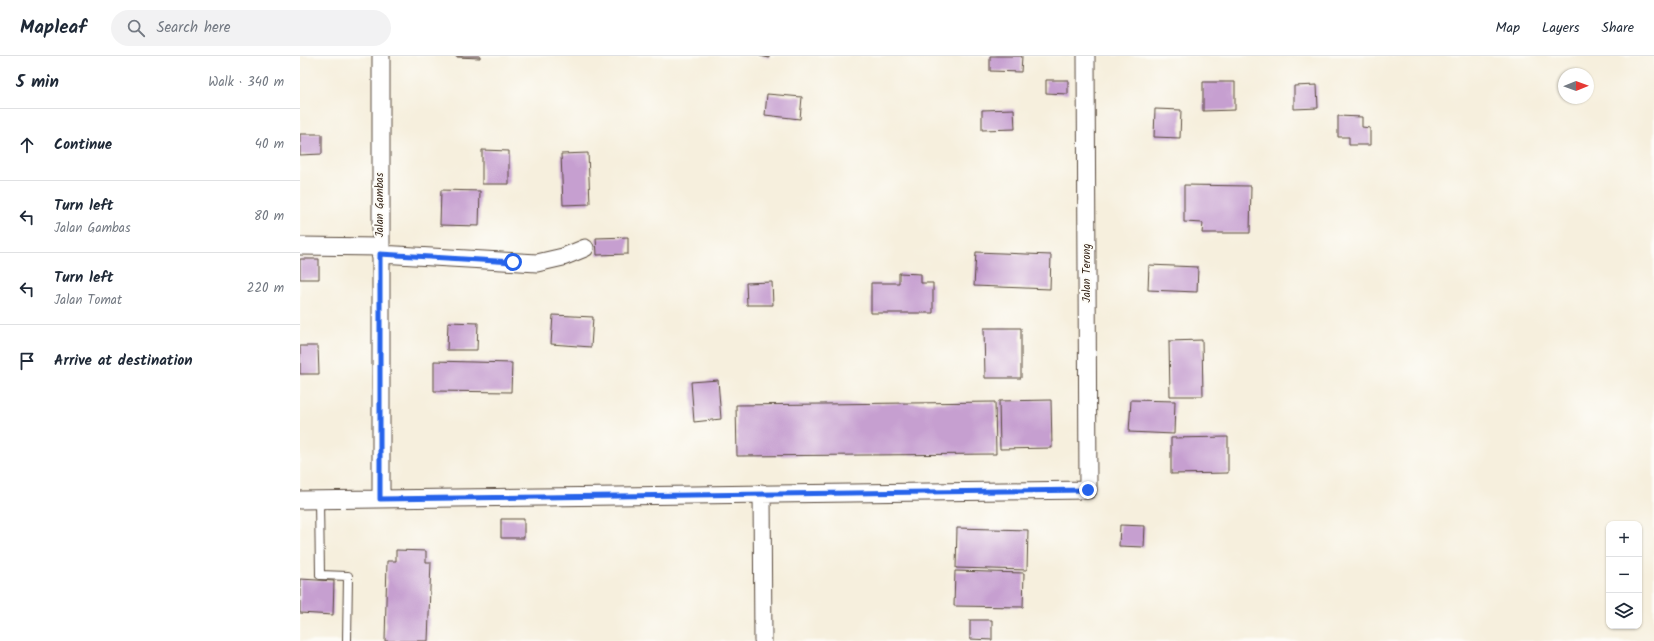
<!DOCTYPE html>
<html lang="en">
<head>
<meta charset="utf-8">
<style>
	:root { --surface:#fff; --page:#f2f2f3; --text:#1f2937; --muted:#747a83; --line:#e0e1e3 }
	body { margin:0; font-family:Kalam,sans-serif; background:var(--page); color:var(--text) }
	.controls { position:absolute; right:12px; bottom:12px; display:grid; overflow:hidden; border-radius:8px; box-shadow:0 1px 3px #0004 }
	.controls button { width:36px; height:36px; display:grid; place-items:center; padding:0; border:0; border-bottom:1px solid var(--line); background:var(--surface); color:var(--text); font:20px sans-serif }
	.compass { position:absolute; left:1258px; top:12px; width:36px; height:36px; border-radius:50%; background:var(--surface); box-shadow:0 1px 3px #0004; rotate:89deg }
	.stop { position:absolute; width:12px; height:12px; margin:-9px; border:3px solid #2563eb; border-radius:50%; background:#fff }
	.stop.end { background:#2563eb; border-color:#fff; box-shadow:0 1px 4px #0008 }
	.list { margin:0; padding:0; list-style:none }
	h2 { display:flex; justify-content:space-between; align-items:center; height:52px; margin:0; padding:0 16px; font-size:17px }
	h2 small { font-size:13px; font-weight:400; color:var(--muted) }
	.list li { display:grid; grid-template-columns:26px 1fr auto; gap:12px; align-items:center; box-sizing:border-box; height:72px; padding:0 16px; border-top:1px solid var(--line) }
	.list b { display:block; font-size:15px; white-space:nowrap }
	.list p { margin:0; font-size:13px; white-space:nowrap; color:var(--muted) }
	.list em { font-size:13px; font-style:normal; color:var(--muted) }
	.icon { flex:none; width:22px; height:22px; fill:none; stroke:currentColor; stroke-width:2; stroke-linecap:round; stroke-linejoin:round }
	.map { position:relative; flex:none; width:1354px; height:585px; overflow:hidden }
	header { display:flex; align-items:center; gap:24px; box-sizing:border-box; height:56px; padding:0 20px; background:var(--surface); border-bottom:1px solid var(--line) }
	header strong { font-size:19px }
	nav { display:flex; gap:22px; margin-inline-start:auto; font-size:14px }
	.search { width:280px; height:36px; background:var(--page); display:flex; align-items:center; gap:10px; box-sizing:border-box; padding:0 14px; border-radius:22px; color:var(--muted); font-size:15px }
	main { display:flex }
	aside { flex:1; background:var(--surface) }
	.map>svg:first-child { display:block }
	.building { fill:#c69fd0 }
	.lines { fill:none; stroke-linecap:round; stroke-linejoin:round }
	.service-casing { stroke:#57483b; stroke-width:10 }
	.minor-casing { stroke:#57483b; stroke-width:19 }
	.service { stroke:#fff; stroke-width:8 }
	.minor { stroke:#fff; stroke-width:17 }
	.route { stroke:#2563eb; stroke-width:5 }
	.labels { text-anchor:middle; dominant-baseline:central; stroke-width:4; stroke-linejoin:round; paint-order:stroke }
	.street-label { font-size:11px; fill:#3b2a1e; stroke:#fdfcf7 }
</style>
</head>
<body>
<header>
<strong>Mapleaf</strong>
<div class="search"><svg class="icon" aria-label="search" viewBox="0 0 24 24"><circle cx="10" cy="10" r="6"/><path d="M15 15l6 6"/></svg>Search here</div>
<nav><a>Map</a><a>Layers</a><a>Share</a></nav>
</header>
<main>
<aside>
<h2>5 min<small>Walk · 340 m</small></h2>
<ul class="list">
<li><svg class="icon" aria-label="ahead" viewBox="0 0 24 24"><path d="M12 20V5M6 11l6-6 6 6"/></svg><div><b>Continue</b></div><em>40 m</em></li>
<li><svg class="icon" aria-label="left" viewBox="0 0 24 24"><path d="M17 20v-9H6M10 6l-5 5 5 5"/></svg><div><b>Turn left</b><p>Jalan Gambas</p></div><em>80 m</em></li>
<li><svg class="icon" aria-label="left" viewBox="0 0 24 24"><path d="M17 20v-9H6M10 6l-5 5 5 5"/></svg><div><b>Turn left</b><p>Jalan Tomat</p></div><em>220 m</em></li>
<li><svg class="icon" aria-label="arrive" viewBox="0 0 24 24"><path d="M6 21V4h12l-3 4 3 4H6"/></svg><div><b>Arrive at destination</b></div></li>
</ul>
</aside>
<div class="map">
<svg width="1354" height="585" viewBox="0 0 1354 585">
	<rect width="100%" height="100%" fill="#fdfcf7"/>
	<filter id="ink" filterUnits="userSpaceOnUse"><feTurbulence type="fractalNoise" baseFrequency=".025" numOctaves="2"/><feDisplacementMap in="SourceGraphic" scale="8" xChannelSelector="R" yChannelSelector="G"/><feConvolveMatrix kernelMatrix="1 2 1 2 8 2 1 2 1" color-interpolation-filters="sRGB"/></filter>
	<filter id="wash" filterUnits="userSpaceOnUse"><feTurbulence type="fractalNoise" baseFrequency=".012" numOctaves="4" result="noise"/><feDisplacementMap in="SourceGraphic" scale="16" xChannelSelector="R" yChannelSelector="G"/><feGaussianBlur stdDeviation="0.9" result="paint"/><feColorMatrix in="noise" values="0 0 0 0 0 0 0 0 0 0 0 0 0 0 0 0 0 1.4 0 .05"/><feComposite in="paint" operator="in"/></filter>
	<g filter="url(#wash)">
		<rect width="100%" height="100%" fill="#f6efdd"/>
		<g id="blocks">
			<path class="building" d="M156,0H180V2L156,1Z
				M460,0H469V2Z
				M690,0H722L721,16L690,15Z
				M746,24H768V38L746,37Z
				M903,26H935V54L903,55Z
				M1017,29L1018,52L994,53V30Z
				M467,38L502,41L500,63L465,59Z
				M714,53L715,73L682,74V54Z
				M855,53L881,54L880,82L854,81Z
				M1038,60L1062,61V71L1070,72V89H1049V81H1038Z
				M0,78H22V98L0,99Z
				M182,94L209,95V128H182Z
				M288,97L290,148L263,149L261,98Z
				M884,129L951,130L950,177H902L903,167L884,166Z
				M141,134L180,135L179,170L140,169Z
				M328,181V198L297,199L296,182Z
				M676,196L751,199L750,233L674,230Z
				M0,203H19V223H0Z
				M849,209L898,211L897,236L848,234Z
				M599,217L621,218V227H633V257H571V227H599Z
				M472,226L473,249H447L446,227Z
				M253,259L293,261L291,291L251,288Z
				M148,266L178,267L177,294H147Z
				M684,272H721V322H685Z
				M902,284L903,340H870L869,285Z
				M0,290H18L19,318H0Z
				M134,305L212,307L211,336L134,335Z
				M418,324L421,363L394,366L391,326Z
				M751,344L752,392L700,393L699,345Z
				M831,344L875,345L874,378L829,376Z
				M695,346L696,398L437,400L436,349Z
				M928,381V417L871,418V382Z
				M201,463H224V482H201Z
				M820,469L845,470L844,491L819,490Z
				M657,472L728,474L727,514L656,512Z
				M96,494L126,495V506H131L128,585H85L87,505H96Z
				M655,515L724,517L723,551L654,550Z
				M0,523L34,525L33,559L0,557Z
				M670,564H692V584L670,583Z"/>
		</g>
	</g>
	<g filter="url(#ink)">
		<use href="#blocks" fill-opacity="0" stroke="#57483b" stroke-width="1"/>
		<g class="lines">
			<defs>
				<path id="service" d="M19,443L20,519L48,520L47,585"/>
				<path id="minor" d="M0,190L80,191
					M80,198L237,207L263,201L285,192
					M462,437L463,585
					M81,443V0
					M0,444L788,434L786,0"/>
			</defs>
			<use href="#service" class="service-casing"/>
			<use href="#minor" class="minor-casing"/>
			<use href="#service" class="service"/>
			<use href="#minor" class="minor"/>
		</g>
	</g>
	<g class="lines" filter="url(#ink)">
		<path class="route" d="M213,206L80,198V443L788,434"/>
	</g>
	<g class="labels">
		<g class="street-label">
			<text transform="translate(80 149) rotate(-90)">Jalan Gambas</text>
			<text transform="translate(787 217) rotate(-90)">Jalan Terong</text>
		</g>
	</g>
</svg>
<div class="controls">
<button>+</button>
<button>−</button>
<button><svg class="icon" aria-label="layers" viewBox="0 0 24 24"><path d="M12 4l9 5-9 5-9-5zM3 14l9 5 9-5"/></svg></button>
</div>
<svg class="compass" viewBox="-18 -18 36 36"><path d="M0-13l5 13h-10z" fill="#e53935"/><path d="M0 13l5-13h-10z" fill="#747a83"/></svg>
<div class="stop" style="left:213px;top:206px"></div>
<div class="stop end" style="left:788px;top:434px"></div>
</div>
</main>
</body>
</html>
